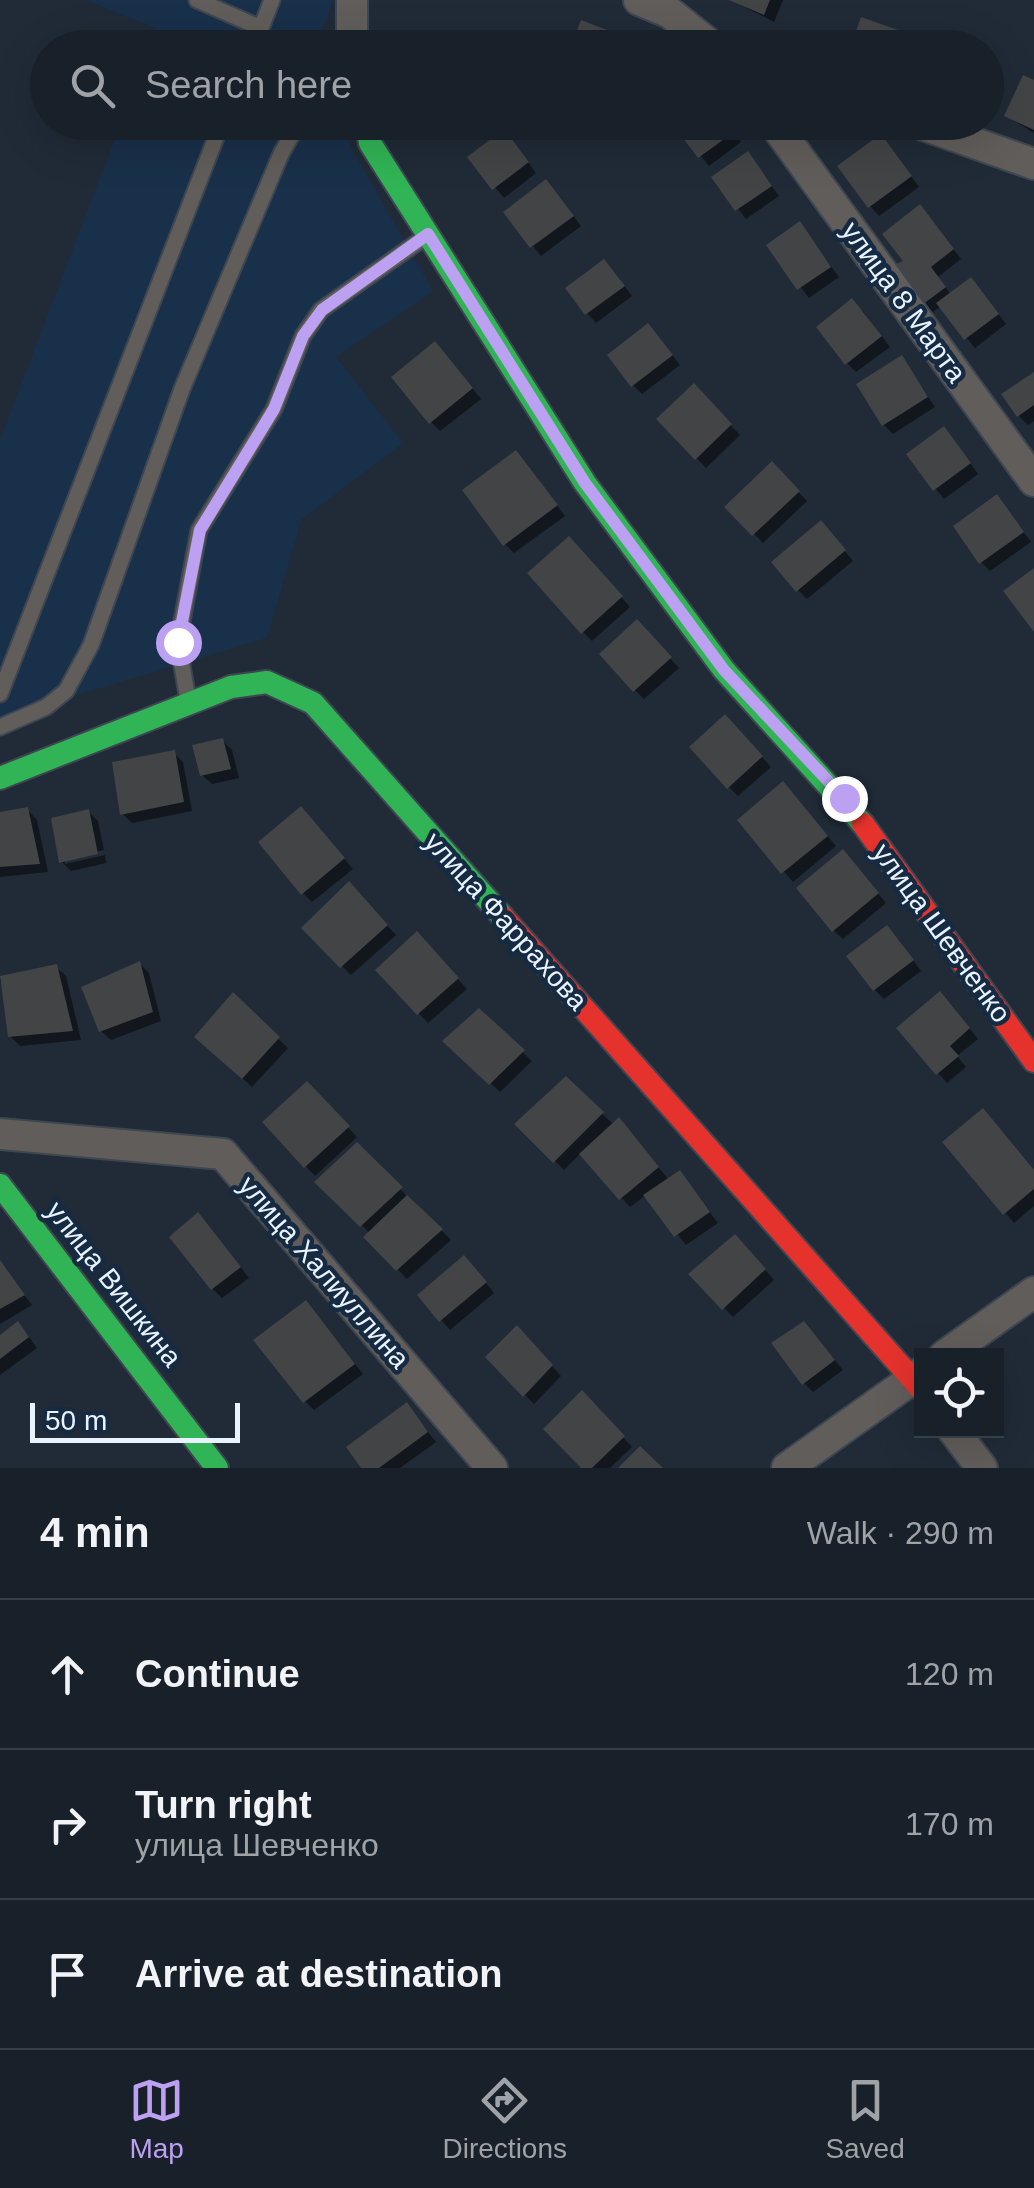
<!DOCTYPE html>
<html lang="en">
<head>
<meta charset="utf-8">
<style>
	:root { --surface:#182029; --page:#212831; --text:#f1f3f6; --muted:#9fa3a8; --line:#363e46; --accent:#bca0f2 }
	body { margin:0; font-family:Arial,sans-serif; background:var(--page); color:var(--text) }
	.controls { position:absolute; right:30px; bottom:30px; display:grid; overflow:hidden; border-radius:0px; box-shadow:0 10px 40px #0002 }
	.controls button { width:90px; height:90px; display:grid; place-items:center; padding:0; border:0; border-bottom:2px solid var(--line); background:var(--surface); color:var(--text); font:50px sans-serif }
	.scale { position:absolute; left:30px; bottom:25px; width:210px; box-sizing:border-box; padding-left:10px; border:5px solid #e8f3ff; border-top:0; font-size:28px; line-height:35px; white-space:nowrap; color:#e8f3ff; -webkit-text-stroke:8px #162a41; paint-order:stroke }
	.stop { position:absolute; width:30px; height:30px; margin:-22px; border:8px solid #bca0f2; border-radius:50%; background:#fff }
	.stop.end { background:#bca0f2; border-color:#fff; box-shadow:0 2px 10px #0008 }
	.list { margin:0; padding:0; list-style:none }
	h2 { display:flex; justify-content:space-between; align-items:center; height:130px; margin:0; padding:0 40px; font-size:42px }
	h2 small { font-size:32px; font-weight:400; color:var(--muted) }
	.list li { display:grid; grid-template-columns:65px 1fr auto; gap:30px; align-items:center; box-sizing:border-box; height:150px; padding:0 40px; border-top:2px solid var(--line) }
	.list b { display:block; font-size:38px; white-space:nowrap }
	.list p { margin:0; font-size:32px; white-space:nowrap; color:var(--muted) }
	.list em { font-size:32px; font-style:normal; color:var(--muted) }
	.icon { flex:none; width:55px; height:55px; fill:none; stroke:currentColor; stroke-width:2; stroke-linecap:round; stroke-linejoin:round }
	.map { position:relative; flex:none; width:1034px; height:1468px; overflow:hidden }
	.search { position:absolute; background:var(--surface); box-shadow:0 10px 40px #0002; left:30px; right:30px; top:30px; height:110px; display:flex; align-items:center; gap:25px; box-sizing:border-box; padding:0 35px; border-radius:55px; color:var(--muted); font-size:38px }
	.sheet { height:580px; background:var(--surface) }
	nav { display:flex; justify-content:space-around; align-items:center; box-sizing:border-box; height:140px; border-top:2px solid var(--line); background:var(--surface); font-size:28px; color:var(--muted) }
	nav a { display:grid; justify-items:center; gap:5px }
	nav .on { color:var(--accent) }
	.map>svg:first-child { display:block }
	.built { fill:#19304a }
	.shadow { fill:#0007 }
	.building { fill:#424446 }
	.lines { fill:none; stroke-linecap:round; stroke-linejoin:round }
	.lane-casing { stroke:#3e4751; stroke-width:19 }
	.street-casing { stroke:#3e4751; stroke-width:34 }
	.fast-casing { stroke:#3e4751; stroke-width:26 }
	.jam-casing { stroke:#3e4751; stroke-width:26 }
	.lane { stroke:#615d5a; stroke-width:15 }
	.street { stroke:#615d5a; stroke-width:30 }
	.fast { stroke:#30b455; stroke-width:22 }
	.jam { stroke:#e5322d; stroke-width:22 }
	.route { stroke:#bca0f2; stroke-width:12 }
	.labels { text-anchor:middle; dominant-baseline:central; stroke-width:9; stroke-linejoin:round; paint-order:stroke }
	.street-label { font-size:28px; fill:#e8f3ff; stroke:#162a41 }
</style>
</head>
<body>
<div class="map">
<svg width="1034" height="1468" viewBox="0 0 1034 1468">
	<rect width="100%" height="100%" fill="#202b37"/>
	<path class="built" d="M86,0H333L316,48L149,47L156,28Z
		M121,123H337L433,291L336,357L403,443L301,520L267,638L0,718V440Z"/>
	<path class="shadow" d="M731,0H783L774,22Z
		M896,32L906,42L903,48H852Z
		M619,37L628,48H572Z
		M1034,83V133L1007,116Z
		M727,122L741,142L709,166L678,127Z
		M513,142L536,173L504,198L471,158Z
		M890,147L919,187L879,216L870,206Z
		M748,154L779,196L746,219L715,178Z
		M555,192L581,226L541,256L506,212Z
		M929,217L961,259L938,277L951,295L980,290L1006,324L975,348L941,306L933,312L924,303L907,262Z
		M800,225L839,277L809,298L769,246Z
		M613,271L632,296L596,323L587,313Z
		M862,310L890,347L856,372L847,363Z
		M657,335L680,365L642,394L633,385Z
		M444,354L481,399L440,431L431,422Z
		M902,358L935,407L893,434L883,424Z
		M1034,375V421L1028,425L1019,416Z
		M694,387L740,435L706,468L659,419Z
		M953,439L978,474L944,499L909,455Z
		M525,462L565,516L514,553L505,544Z
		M772,465L807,501L763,543L728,507Z
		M997,497L1031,542L990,571L981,562Z
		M830,533L853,561L807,599L798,590Z
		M578,548L630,607L592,641L583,632Z
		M646,631L679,668L644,699L635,690Z
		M725,718L771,767L738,796L729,787Z
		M222,740L232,750L239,778L212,784L202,775Z
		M174,753L183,762L192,811L132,823L123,814Z
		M792,794L836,846L793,882L740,820Z
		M28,810L37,820L48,872L0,877V814Z
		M88,811L98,821L104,850L65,859V864L105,855L106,863L71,871L62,862Z
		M310,819L353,869L312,902L303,893Z
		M852,862L886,903L843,939L833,930Z
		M349,885L396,935L351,975L304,928Z
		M897,938L921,971L884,999L875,990Z
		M426,944L467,989L428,1023L378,970Z
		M140,964L149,973L161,1021L111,1040L101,1031Z
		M56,967L66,976L81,1040L20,1046L10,1036L0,979Z
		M233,996L288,1048L252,1087L206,1046Z
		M949,1004L978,1039L957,1056L966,1067L947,1083L899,1028Z
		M479,1011L532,1061L500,1092L446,1041Z
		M566,1079L614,1125L628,1130L669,1180L680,1173L718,1223L686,1245L646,1195L630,1207L581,1153L564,1170L518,1124Z
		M307,1084L357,1137L315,1176L265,1122Z
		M946,1143L1034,1172V1206L1014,1223Z
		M357,1146L451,1240L407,1279L366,1237L370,1233L317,1182Z
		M207,1224L249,1278L222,1298L213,1289Z
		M744,1246L774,1280L733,1317L691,1274Z
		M2,1266L32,1305L0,1324V1267Z
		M474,1268L494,1293L450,1330L420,1296Z
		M315,1313L363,1374L314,1410L305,1401Z
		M813,1333L843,1370L813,1392L804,1383Z
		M27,1334L37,1348L0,1375V1338Z
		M526,1337L561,1376L534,1404L488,1357Z
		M582,1393L632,1447L610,1468H584Z
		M407,1405L436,1442L400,1468H365Z"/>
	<path class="building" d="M729,0H770L764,15Z
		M861,17L898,30L891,48H850Z
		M581,20L620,35L615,48H570Z
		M945,37L973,47V48H941Z
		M1023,75L1034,80V130L1004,116Z
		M679,122H727L734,132L698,158L674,126Z
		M504,129L529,162L492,190L467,157Z
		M881,134L912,176L868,208L837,166Z
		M748,151L772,186L735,211L711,177Z
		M546,179L574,216L530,248L503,212Z
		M920,204L954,249L931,267L946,287L922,305L892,266L903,261L882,234Z
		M800,221L831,267L797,290L766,245Z
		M604,259L625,286L585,315L565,288Z
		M971,277L999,314L964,340L936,303Z
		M852,298L882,336L845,365L816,327Z
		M648,323L673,355L631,387L607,355Z
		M435,341L473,388L429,424L391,377Z
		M902,355L928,397L882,426L856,384Z
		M1034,372V405L1017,417L1001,394Z
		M694,383L732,424L695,460L656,419Z
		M944,426L971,463L933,491L906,454Z
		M516,450L558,505L503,546L462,490Z
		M772,461L800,491L752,536L724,507Z
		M997,494L1024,532L979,564L953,526Z
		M821,520L846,550L796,592L771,562Z
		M569,536L623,596L581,634L527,573Z
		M1034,568V632L1003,591Z
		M637,619L672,657L633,692L599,654Z
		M725,714L763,756L727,789L689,747Z
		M223,738L231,769L200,776L192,745Z
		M175,750L184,802L120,815L112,762Z
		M783,781L828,836L781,874L737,820Z
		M301,806L345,858L301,895L258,842Z
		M28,807L40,864L0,867V812Z
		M89,809L98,854L59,863L51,818Z
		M843,849L879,893L832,932L796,888Z
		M349,881L388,925L340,968L301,928Z
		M887,925L914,960L873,991L846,956Z
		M417,931L459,978L417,1015L375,970Z
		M140,961L153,1012L99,1032L81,987Z
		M57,964L73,1031L8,1037L0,976Z
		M940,991L970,1028L950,1046L959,1056L936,1075L896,1028Z
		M233,992L280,1037L242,1079L194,1037Z
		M479,1008L525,1050L489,1085L442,1041Z
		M566,1076L604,1112L553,1163L514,1124Z
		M307,1081L350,1126L304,1168L262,1122Z
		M983,1108L1034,1170V1189L1003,1215L942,1142Z
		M619,1117L659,1167L619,1200L579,1154Z
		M357,1142L403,1187L360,1227L314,1182Z
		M680,1170L710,1212L674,1237L643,1195Z
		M407,1195L443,1229L396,1271L363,1237Z
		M198,1212L241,1267L211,1290L169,1237Z
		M735,1234L766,1269L722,1310L688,1274Z
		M464,1255L487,1282L439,1322L417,1295Z
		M0,1260L25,1295L0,1309Z
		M306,1300L355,1364L303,1403L253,1340Z
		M18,1321L29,1337L0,1359V1335Z
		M804,1321L835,1360L802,1385L771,1343Z
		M517,1325L553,1365L523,1397L485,1357Z
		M582,1390L625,1436L592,1468H581L543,1429Z
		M407,1402L428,1432L379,1468H361L346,1447Z
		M640,1446L663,1468H618Z"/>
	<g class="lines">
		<defs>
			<path id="lane" d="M197,0L261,28L272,0
				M253,48L261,28
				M0,694L222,122
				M188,700L178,642L199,530L274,409L303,336L321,310L425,237
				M0,727L46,707L66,691L91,645L182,389L281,154L299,122"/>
			<path id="street" d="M352,0V48
				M639,0L670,13L714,48
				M773,122L1034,481
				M915,122L1034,164
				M0,1134L223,1154L492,1468
				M944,1356L1034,1292
				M953,1430L982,1468
				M787,1468L922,1372"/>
			<path id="fast" d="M366,122L370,143L585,483L724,670L863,824
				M0,778L231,687L267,682L313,703L502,916
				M0,1185L217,1468"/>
			<path id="jam" d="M863,824L1034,1061
				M502,916L922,1390"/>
		</defs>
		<use href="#lane" class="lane-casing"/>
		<use href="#street" class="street-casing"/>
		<use href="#fast" class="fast-casing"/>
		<use href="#jam" class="jam-casing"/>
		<use href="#lane" class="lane"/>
		<use href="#street" class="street"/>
		<use href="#fast" class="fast"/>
		<use href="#jam" class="jam"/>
	</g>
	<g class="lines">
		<path class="route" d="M178,642L200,530L274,409L303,336L322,310L428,234L585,483L724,670L844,798"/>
	</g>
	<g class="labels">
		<g class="street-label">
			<text transform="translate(904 302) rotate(54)">улица 8 Марта</text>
			<text transform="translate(506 921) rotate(48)">улица Фаррахова</text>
			<text transform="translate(942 933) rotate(54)">улица Шевченко</text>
			<text transform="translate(324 1272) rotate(49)">улица Халиуллина</text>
			<text transform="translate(114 1284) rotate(52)">улица Вишкина</text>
		</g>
	</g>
</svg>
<div class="controls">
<button><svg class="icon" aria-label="locate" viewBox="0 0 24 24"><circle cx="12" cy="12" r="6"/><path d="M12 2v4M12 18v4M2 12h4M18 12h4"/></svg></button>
</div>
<div class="scale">50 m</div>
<div class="stop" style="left:178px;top:642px"></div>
<div class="stop end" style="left:844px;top:798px"></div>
<div class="search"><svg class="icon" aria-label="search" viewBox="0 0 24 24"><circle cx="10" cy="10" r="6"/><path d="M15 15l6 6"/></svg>Search here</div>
</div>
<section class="sheet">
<h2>4 min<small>Walk · 290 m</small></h2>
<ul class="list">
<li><svg class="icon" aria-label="ahead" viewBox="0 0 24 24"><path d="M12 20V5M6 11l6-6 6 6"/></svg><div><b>Continue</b></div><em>120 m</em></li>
<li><svg class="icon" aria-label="right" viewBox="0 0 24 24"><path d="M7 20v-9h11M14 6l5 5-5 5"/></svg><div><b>Turn right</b><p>улица Шевченко</p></div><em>170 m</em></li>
<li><svg class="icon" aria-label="arrive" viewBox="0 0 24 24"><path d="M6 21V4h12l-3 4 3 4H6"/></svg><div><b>Arrive at destination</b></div></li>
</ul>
</section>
<nav>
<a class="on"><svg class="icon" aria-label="map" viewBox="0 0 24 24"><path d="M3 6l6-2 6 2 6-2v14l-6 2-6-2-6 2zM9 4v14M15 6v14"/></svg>Map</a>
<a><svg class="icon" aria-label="directions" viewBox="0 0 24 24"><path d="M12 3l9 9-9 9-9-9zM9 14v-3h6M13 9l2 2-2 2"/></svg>Directions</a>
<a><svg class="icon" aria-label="saved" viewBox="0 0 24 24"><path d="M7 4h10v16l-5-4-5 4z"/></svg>Saved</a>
</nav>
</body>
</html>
